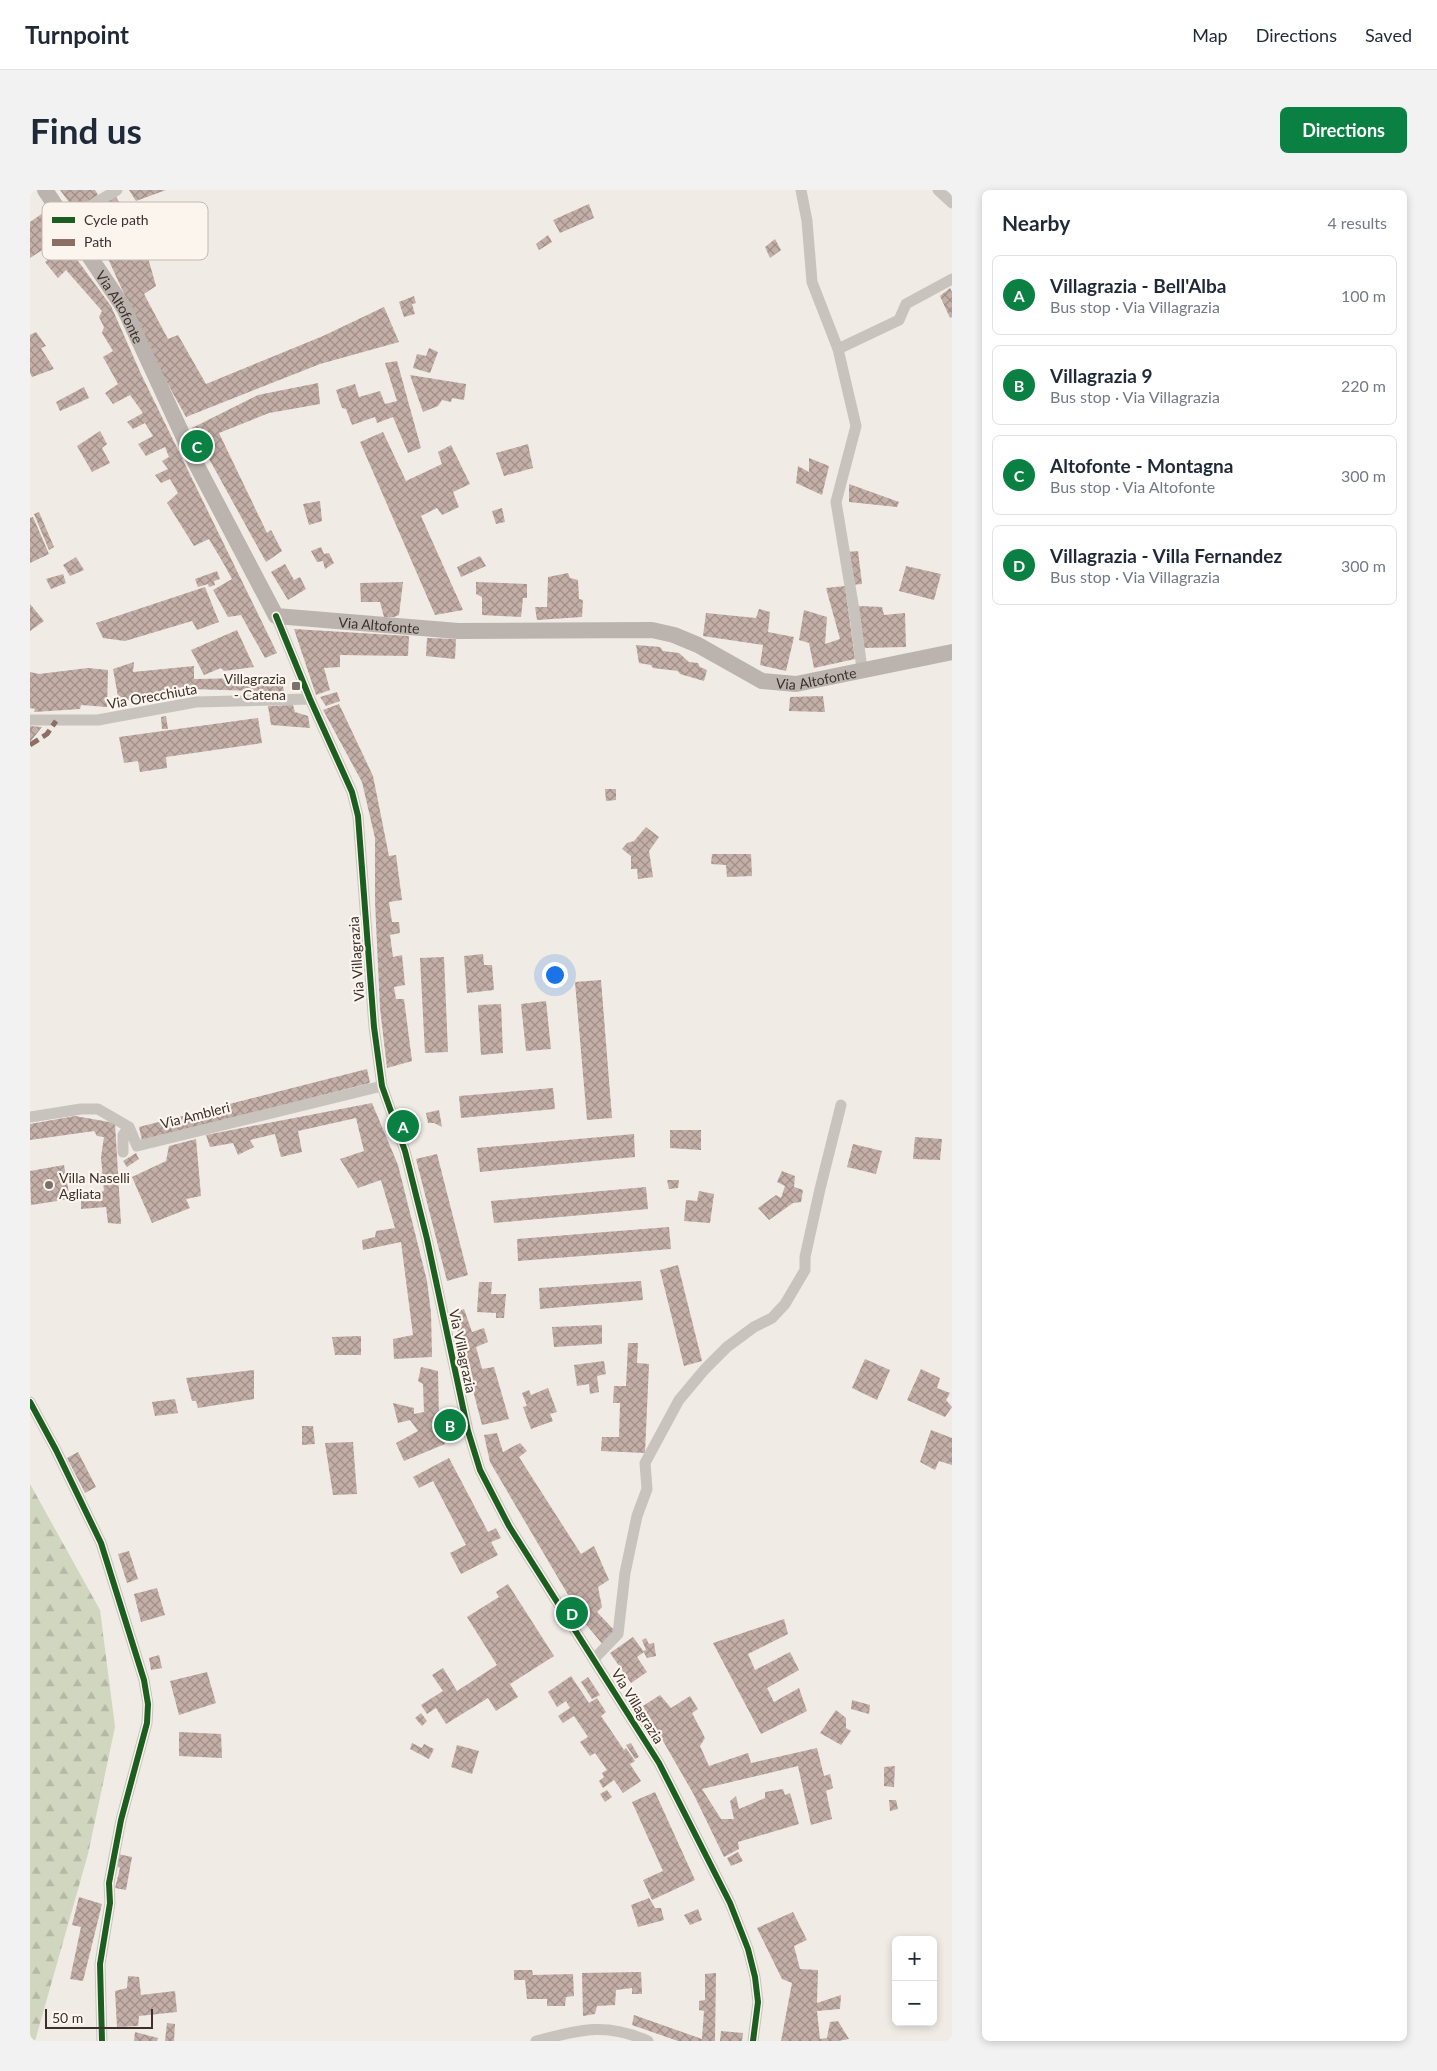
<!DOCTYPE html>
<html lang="en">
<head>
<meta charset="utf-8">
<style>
	:root { --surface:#fff; --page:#f2f2f3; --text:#1f2937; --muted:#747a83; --line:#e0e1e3; --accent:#0b8043 }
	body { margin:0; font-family:Lato,sans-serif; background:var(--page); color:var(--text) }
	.controls { position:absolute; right:15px; bottom:15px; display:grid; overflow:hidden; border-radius:8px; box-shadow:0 2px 8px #0003 }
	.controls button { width:45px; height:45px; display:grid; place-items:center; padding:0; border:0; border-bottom:1px solid var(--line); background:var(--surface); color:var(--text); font:25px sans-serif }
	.scale { position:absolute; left:15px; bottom:12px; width:108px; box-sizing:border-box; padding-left:5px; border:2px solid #3b302b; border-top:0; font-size:14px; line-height:18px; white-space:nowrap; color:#3b302b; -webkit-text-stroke:4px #fbf5ee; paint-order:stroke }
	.you { position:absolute; left:524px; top:784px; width:18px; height:18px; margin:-12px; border:4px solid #fff; border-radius:50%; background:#1a73e8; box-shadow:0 0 0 8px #1a73e833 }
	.badge { display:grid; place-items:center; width:32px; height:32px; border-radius:50%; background:var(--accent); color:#fff; font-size:16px; font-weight:700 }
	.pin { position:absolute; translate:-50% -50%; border:2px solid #fff; box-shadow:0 1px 5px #0006 }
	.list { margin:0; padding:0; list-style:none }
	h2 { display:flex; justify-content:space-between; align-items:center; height:65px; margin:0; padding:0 20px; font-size:21px }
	h2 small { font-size:16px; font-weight:400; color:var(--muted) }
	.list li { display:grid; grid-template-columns:32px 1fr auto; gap:15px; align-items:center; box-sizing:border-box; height:80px; margin:0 10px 10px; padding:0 10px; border:1px solid var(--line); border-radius:8px }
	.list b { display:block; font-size:19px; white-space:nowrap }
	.list p { margin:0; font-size:16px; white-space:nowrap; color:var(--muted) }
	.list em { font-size:16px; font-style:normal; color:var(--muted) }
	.map { position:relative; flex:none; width:922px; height:1851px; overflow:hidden; border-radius:8px }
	header { display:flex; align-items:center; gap:30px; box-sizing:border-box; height:70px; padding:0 25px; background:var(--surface); border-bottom:1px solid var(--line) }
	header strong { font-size:24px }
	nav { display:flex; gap:28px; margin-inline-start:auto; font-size:18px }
	.intro { display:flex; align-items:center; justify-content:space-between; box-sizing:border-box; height:120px; padding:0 30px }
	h1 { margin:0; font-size:35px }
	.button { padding:12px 22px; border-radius:8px; background:var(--accent); color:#fff; font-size:18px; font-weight:700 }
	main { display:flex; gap:30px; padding:0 30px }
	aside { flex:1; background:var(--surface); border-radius:8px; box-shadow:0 2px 8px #0003 }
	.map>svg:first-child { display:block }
	.forest { fill:url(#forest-firs) }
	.building { fill:url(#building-cross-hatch) }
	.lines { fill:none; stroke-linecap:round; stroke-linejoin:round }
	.street { stroke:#c9c3be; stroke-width:11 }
	.secondary { stroke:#bab3ae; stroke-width:16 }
	.quiet { stroke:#8d6e63; stroke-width:5; stroke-dasharray:10 5; stroke-linecap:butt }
	.cycleway-casing { stroke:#fbf5ee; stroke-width:9 }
	.cycleway { stroke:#1b5e20; stroke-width:6 }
	.poi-dot { fill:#7a716c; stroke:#fbf5ee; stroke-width:2 }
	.labels { text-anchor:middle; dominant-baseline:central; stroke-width:4.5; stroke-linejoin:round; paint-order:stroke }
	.street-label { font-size:14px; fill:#3b302b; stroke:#fbf5ee }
	.poi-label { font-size:14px; fill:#3b302b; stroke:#fbf5ee; text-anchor:end }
	.key { fill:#fbf5ee; stroke:#c1bab4; stroke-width:1 }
	.key-label { font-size:14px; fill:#3b302b }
</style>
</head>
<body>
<header>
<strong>Turnpoint</strong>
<nav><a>Map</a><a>Directions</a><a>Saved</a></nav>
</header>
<div class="intro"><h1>Find us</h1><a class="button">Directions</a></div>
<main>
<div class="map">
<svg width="922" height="1851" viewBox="0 0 922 1851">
	<defs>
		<pattern id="forest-firs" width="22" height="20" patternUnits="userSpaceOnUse" patternTransform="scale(1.25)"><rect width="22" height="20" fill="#d1d6bf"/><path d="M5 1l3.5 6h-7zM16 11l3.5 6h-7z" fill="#b4b8a4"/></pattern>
		<pattern id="building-cross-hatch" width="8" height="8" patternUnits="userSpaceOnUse" patternTransform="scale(1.25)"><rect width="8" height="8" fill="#c3afa7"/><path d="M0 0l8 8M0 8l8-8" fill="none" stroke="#a08f88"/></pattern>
	</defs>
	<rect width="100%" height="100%" fill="#f0ebe5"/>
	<path class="forest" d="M0,1294L70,1420L85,1537L58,1664L5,1851H0Z"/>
	<path class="building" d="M30,0H65L68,5L45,20Z
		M99,0H136L106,11Z
		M85,4L90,14L78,19L72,11Z
		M72,13L84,32L105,22L126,96L114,104L138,149L148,145L176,194L293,146L354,117L369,152L290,174L156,227L124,169L74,60L48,28Z
		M559,14L564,28L530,43L523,30Z
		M13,23L81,116L111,184L247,463L235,468L211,425L198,427L183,400L202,389L195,376L179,349L164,356L137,313L148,303L140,289L131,293L125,285L138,279L132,271L139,267L135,257L116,266L108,254L123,246L115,233L103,239L97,232L113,223L100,205L83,214L75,203L88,194L73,167L83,161L72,143L74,137L69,127L72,121L36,80L28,88L15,72L26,63L20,55L0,68V32Z
		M518,45L522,52L509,60L506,54Z
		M745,49L751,60L740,68L735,57Z
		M920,98L922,102V127L920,128L910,106Z
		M384,106L386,113L382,114L385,124L374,127L369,112Z
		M6,142L16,156L11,158L24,179L2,187L0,183V145Z
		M399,158L408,162L400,183L383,178L387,164L396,166Z
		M367,171L391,258L378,263L363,227L347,233L345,227L322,235L316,219L312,218L306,200L325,194L329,207L350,201L355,214L367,211L355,173Z
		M380,185L436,194L434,210L422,208L421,212L412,210L408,216L393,222Z
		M288,193L290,214L239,223L189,243L237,343L241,340L252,361L236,372L162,238L228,205Z
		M54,197L59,208L30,221L26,212Z
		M70,241L77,254L72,258L80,273L62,282L47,256Z
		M353,242L376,291L412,274L408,262L421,255L440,294L423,302L429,317L412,325L407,318L391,326L433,420L405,425L330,252Z
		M498,254L503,278L474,286L466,263Z
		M779,268L799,276L792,305L766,293L768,276L779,282Z
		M819,294L869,312L867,317L819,312Z
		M290,311L292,331L279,335L273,314Z
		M472,318L475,332L466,334L462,321Z
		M9,322L24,357L19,360L4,324Z
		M3,327L19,364L0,373V328Z
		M291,357L294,364L299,363L304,373L295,379L293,371L287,372L281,361Z
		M828,361L832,394L822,395L817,362Z
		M450,366L456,376L431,387L427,377Z
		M46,367L54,380L40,386L33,375Z
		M255,374L264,390L270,387L276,399L258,410L241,382Z
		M876,376L911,384L904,410L869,401Z
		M187,381L190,389L184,391L185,395L179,397L178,394L168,397L165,389Z
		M538,383L540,388L548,390L549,409L553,410L552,427L507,430L505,417H517L518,387Z
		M33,384L36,393L21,399L16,389Z
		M373,392L369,425L364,427H354L350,412H331L330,393Z
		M446,392L497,394V408H493L491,427L452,425V407L446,404Z
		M815,396L825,469L784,478L779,453L769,450L774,420L797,427L795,454L810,449L796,398Z
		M175,397L189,432L167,440L162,431L95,451L73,448L66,433Z
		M0,414L14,431L0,441Z
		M829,416L852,417L854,425L875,423L876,457L831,458Z
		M729,419L740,422L738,442L764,447L756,481L730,475L733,455L673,446L676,423L726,428Z
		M264,439L379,446L378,466L310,465V477L294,478L300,500L286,505Z
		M207,440L224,477L194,481L191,478L174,485L161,460Z
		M397,448L426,449L425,469L396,466Z
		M606,455L630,457L633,461L649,463L659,472L668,473L670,477L677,480L674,491L650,484L648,481L623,478L621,475L609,473Z
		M104,472L103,482L164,476V489L225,488L252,491L254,502L161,499L89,512L83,479Z
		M58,478L78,480L77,517L51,515L50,519L4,522L5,519L0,518V482L9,484Z
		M307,502L310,511L296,516L290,507Z
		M793,506L795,522L759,521L760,507Z
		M309,514L343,586L359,666L366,665L372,710L359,712L362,732H369L370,743L360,745L363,767L372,765L375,795L364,797L366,809H374L382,871L357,878L350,818L345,712V648L332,592L293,520Z
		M263,515L265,522L278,526L280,538L241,535L238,516Z
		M136,526L138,539H132L131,527Z
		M228,528L232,553L136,567L137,578L110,582L108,571L94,573L89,547Z
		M0,536L12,537L0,552Z
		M575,599H586V610L576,611Z
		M616,637L629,647L619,661L623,687L608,689L607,679H601V666L592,659L597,653L604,651Z
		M682,664H721L722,686L697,687L696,675L681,674Z
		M453,764L454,775H462L464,800L437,803L434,766Z
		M414,767L418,862L395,863L390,768Z
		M571,790L582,928L557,930L545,792Z
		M516,811L521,859L496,861L491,814Z
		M471,814L473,863L451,865L448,815Z
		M337,879L340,893L112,951L109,937Z
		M523,898L525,919L431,928L429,906Z
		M342,913L368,975L397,1091L401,1123L402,1167L364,1169L363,1149L383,1145L371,1052L333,1060L332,1050L345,1047L346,1041L365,1038L351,990L328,998L310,969L334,961L326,928L268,941L272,962L251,967L245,944L220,950L224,957L208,965L203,953L180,957L176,945Z
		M409,920L412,937L404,933H398L396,923Z
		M45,926L85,933L91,1034L78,1033L76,1017L51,1019V1007L74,1001L71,967L74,947L67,946L64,941L0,950V934Z
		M640,940H671V960L640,958Z
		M604,944L605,967L450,982L447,958Z
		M885,947L912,949L910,970L883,969Z
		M166,949L171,1006L156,1009L160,1018L122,1033L102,987L136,971L139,956Z
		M823,954L852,961L846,984L817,977Z
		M106,963L109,969L97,977L93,971Z
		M407,964L438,1085L417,1091L386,969Z
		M34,975L40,1009L1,1015L0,981Z
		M752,981L765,986L764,997L773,1000L771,1012L763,1013L739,1030L728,1018L746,1005L751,1008L755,996L747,992Z
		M637,990H649L648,998L639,999Z
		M616,997L618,1019L464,1033L461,1011Z
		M669,1001L684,1004L680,1033L654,1031L656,1010L667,1011Z
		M639,1037L641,1059L488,1071L487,1049Z
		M648,1075L672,1171L654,1176L630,1080Z
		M611,1091L613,1110L510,1119L509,1098Z
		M449,1092H462L461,1104H476L474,1128H466V1123L447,1122Z
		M434,1119L442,1142L454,1138L458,1152L446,1157L452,1179L464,1177L479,1229L452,1235L423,1123Z
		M572,1135V1154L524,1157L522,1137Z
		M331,1146V1165H305L302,1147Z
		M598,1153H608L607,1173L619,1174L615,1263L571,1261L572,1247H589L590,1213H583L584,1196H596Z
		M835,1169L860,1180L847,1210L822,1198Z
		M574,1171L576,1184L567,1186L569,1202L560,1204L559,1194L547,1196L544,1175Z
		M391,1177L408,1181L409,1233L415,1254L374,1271L366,1253L388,1241L380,1230L368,1233L363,1213L384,1218V1224L394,1222L393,1194L388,1191Z
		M891,1179L910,1188L907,1198L920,1203L916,1210L922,1217L915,1227L877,1210Z
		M224,1180V1209L168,1218L166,1211H162L156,1188Z
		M518,1198L527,1222L520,1224L523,1231L501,1239L493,1217L497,1216L492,1203L499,1200L501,1205Z
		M145,1209L148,1223L125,1226L122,1212Z
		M272,1236H283L285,1254L272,1255Z
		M901,1240L922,1248V1275L909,1271L905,1280L890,1272Z
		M467,1243L473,1262L490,1253L497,1261L489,1267L551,1364L564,1356L579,1390L568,1397L572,1417L567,1422L586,1442L574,1456L554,1432L460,1272L454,1245Z
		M323,1252L327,1304L303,1305L295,1253Z
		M48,1262L66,1297L55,1303L37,1268Z
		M419,1268L458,1342L466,1338L471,1348L461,1352L468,1365L431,1384L420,1363L436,1355L403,1291L389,1298L383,1287Z
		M99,1361L108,1389L97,1393L88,1364Z
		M478,1394L524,1466L480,1494L488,1507L466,1521L458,1508L416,1534L406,1518L397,1524L391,1515L413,1501L402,1485L413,1478L427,1501L467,1475L437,1427L469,1407L466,1402Z
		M127,1398L135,1425L111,1432L104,1404Z
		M754,1429L758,1444L718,1464L725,1480L760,1462L769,1480L737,1498L744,1512L769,1498L777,1521L731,1544L683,1453Z
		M603,1447L614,1462L607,1467L617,1482L601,1493L580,1463Z
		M616,1448L619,1454L624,1453L626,1466L617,1468L613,1461L616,1460L612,1450Z
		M129,1465L132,1478L121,1480L119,1468Z
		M177,1482L186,1513L149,1525L140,1491Z
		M541,1486L559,1513L567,1508L576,1522L571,1526L594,1560L596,1558L605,1571L600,1574L611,1591L593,1603L584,1590L573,1598L569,1591L574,1587L572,1583L577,1580L565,1563L560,1566L550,1552L558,1547L544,1526L533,1533L528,1526L540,1518L536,1511L527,1517L518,1502Z
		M558,1487L570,1505L562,1509L551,1492Z
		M630,1505L641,1518L660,1506L668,1519L662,1523L675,1548L670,1556L679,1576L718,1563L721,1573L787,1558L794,1586L800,1584L803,1598L796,1601L802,1629L781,1635L768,1576L672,1599L691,1629H704L700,1611L706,1606L709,1619L735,1608V1602L753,1599L755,1605L760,1603L769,1634L708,1652L709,1659L694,1667L664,1605L613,1516Z
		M822,1510L840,1515L839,1524L821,1519Z
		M806,1520L816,1528V1538L821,1541L811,1555L790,1543Z
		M391,1523L397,1531L392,1536L385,1528Z
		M149,1542L191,1544L192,1568L149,1566Z
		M382,1553L392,1558L394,1554L404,1559L399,1569L380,1559Z
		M601,1553L609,1567L605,1569L596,1555Z
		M427,1555L449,1561L442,1584L421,1577Z
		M865,1576L864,1597L854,1596V1577Z
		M577,1600L582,1607L575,1612L570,1604Z
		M625,1602L665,1690L622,1710L613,1690L633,1681L602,1612Z
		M859,1610H866L868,1619L860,1621Z
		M708,1662L713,1671L701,1676L697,1668Z
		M88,1664L102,1667L96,1700L85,1698L90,1678L87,1676Z
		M49,1707L72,1714L53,1791L40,1789L51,1737L42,1735Z
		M619,1708L625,1718H631L634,1730L608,1737L601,1715Z
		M668,1719L672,1730L660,1735L654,1725Z
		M763,1722L777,1750L764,1756L770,1779L788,1780L787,1813L811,1805L810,1819L787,1821L790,1849L797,1848L800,1832L808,1831L819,1849L808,1851H751L762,1793L752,1789L727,1738Z
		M484,1780H502L503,1785L543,1784L544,1806L536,1807L535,1816H517V1809H497L495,1790H484Z
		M611,1782L612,1804H602V1798L586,1800L585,1815L567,1816L565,1824L553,1826L552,1783Z
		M686,1783L685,1851H648L602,1835L604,1825L672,1849L674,1821L669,1820V1811L675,1810V1784Z
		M98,1786L109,1787L111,1805L145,1801L147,1822L109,1826L108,1836L87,1837L85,1801L97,1798Z
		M137,1833L145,1834L144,1851H135Z
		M691,1841L713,1843L712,1851H690Z
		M105,1842L128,1848L127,1851H104Z"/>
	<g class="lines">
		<path class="street" d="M771,0L777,31L782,92L808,159L826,236L806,312L825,426L832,479
			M908,0L922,13
			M37,30L87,0
			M808,159L869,130L876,114L922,89
			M246,426L280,509L322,602L328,626L344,837L352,896L375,961L397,1049L438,1241L450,1280L479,1336L629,1573L700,1713L718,1759L725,1787L728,1812L723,1851
			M0,530H68L166,512L280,509
			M0,927L51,919H68L99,937L107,956L352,896
			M93,962V945L99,937
			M0,1212L26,1260L71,1353L114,1490L118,1514L117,1533L91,1630L79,1693L80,1713L70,1774L72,1851
			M564,1469L588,1444L595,1383L607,1326L617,1299L615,1273L649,1210L675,1179L697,1157L724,1137L742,1128L755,1114L775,1080V1067L790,999L811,915
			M506,1851C550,1840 574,1832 618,1851"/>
		<path class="secondary" id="s1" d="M15,0L94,118L165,272L246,426L428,441L622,440L644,445L668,455L732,491L766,494L922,462"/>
		<path class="quiet" d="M0,555L17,544L26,531"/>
		<defs>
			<path id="cycleway" d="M246,426L280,509L322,602L328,626L344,837L352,896L375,961L397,1049L438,1241L450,1280L479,1336L629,1573L700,1713L718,1759L725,1787L728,1812L723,1851
				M0,1212L26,1260L71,1353L114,1490L118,1514L117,1533L91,1630L79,1693L80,1713L70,1774L72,1851"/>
		</defs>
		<use href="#cycleway" class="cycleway-casing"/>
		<use href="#cycleway" class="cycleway"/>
	</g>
	<g class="poi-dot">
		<rect x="261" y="491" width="10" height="10" rx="2.5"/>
		<circle cx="19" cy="995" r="5"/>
	</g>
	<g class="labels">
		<g class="street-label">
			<text stroke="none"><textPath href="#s1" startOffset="139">Via Altofonte</textPath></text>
			<text stroke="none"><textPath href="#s1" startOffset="589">Via Altofonte</textPath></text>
			<text stroke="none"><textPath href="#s1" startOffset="1039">Via Altofonte</textPath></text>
			<text transform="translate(122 506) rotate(-10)">Via Orecchiuta</text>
			<text transform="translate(326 769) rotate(-94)">Via Villagrazia</text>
			<text transform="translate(165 925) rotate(-14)">Via Ambleri</text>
			<text transform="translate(433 1161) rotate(78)">Via Villagrazia</text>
			<text transform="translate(608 1516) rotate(58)">Via Villagrazia</text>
		</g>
		<g class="poi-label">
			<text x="256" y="488">Villagrazia<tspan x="256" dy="16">- Catena</tspan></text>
			<text x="29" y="987" text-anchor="start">Villa Naselli<tspan x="29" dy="16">Agliata</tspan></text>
		</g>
	</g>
	<rect x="12" y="12" width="166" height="58" rx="8" class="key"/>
	<rect x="22" y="27" width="23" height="6" fill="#1b5e20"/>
	<rect x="22" y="49" width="23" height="7" fill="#8d6e63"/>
	<g class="key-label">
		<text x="54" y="35">Cycle path</text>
		<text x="54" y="57">Path</text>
	</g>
</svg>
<div class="controls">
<button>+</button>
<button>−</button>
</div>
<div class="scale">50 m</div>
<div class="you"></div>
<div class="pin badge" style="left:373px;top:936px">A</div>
<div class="pin badge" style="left:420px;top:1235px">B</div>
<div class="pin badge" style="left:167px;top:256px">C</div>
<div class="pin badge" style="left:542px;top:1423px">D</div>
</div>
<aside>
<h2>Nearby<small>4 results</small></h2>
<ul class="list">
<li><span class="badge">A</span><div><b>Villagrazia - Bell'Alba</b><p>Bus stop · Via Villagrazia</p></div><em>100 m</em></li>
<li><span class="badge">B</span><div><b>Villagrazia 9</b><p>Bus stop · Via Villagrazia</p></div><em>220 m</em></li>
<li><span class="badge">C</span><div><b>Altofonte - Montagna</b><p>Bus stop · Via Altofonte</p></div><em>300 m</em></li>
<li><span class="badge">D</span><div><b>Villagrazia - Villa Fernandez</b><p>Bus stop · Via Villagrazia</p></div><em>300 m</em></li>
</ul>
</aside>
</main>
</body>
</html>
